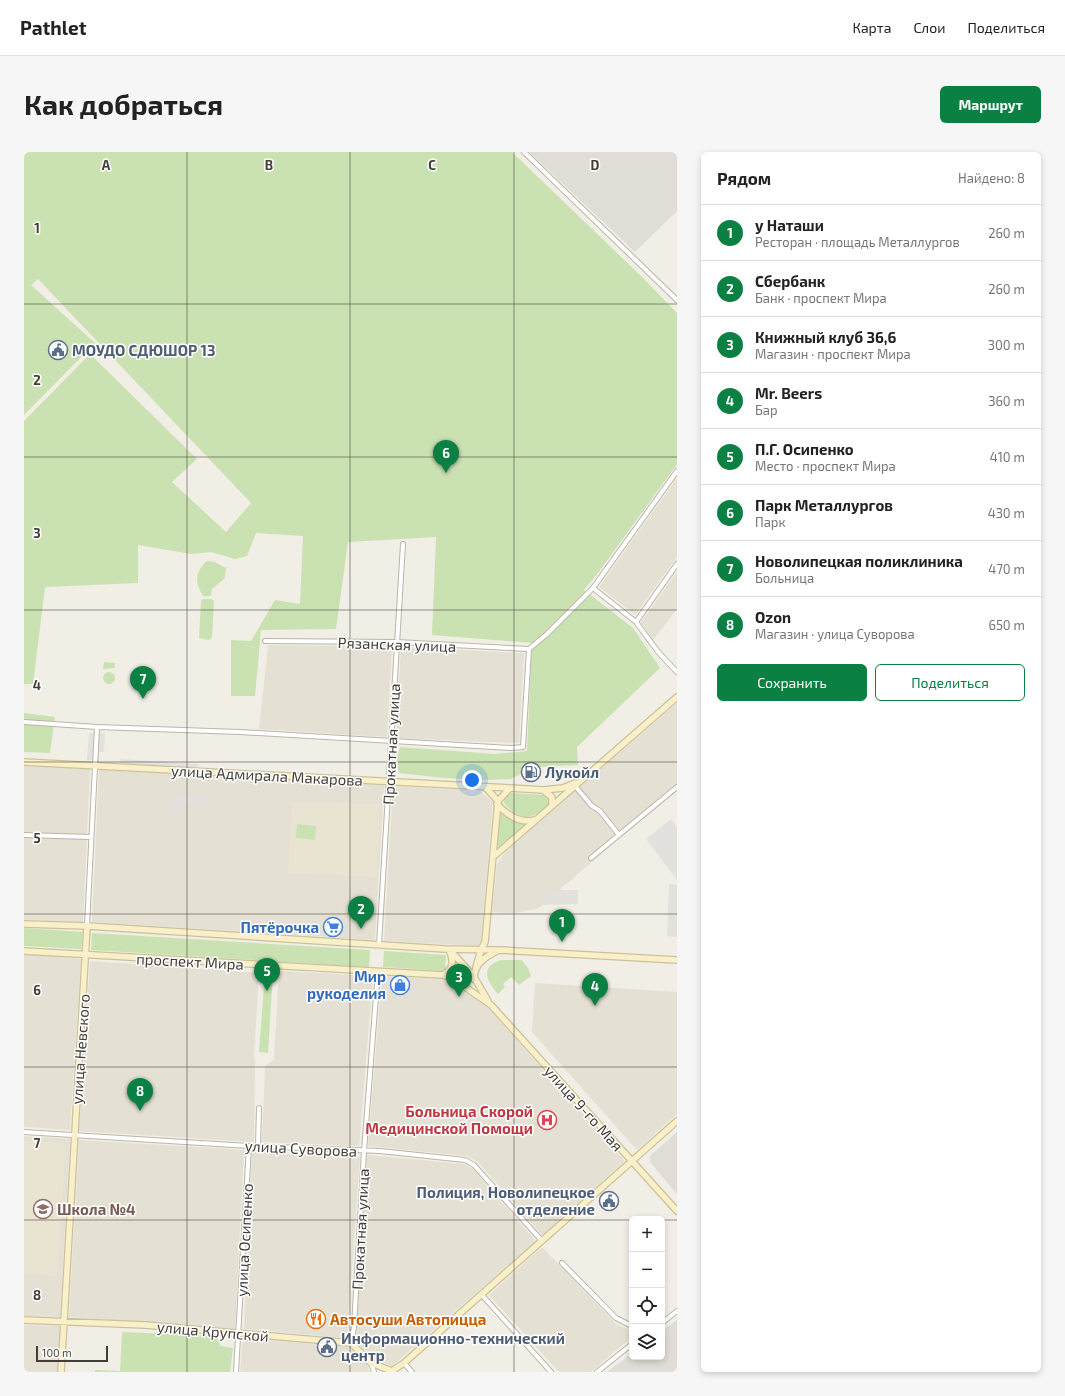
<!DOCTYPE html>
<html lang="ru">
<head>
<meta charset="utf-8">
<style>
	:root { --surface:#fff; --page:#f6f6f6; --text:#222; --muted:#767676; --line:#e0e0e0; --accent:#0b8043 }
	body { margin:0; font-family:"Exo 2",sans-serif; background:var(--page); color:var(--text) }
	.controls { position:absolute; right:12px; bottom:12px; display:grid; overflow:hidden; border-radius:6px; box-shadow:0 2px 6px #0003 }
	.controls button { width:36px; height:36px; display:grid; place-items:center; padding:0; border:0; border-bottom:1px solid var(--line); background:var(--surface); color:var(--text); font:20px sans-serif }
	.scale { position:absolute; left:12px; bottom:10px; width:72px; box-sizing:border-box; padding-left:4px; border:2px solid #433e36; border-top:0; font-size:11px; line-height:14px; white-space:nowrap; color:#433e36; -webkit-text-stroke:3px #fff; paint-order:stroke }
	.you { position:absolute; left:448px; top:628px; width:14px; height:14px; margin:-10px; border:3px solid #fff; border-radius:50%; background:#1a73e8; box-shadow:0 0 0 6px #1a73e833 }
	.badge { display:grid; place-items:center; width:26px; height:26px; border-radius:50%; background:var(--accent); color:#fff; font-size:13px; font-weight:700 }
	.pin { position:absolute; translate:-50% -33px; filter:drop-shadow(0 1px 2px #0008) }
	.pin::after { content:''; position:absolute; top:21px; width:14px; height:12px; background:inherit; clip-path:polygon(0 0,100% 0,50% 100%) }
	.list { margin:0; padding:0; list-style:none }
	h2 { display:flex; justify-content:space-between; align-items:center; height:52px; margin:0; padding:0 16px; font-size:17px }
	h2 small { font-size:13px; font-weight:400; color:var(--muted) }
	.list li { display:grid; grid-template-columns:26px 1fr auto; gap:12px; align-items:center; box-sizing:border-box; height:56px; padding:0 16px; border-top:1px solid var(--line) }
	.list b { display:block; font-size:15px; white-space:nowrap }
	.list p { margin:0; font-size:13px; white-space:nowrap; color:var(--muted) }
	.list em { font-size:13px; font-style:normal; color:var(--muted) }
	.actions { display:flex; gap:8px; padding:12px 16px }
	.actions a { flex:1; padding:9px 0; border:1px solid var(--accent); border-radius:6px; text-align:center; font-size:14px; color:var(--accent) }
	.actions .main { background:var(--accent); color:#fff }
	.icon { flex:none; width:22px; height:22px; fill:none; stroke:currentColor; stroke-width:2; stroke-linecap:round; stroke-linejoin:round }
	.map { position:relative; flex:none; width:653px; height:1220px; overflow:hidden; border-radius:6px }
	header { display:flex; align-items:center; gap:24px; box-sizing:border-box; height:56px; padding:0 20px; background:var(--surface); border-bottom:1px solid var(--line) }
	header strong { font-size:19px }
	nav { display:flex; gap:22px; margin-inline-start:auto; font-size:14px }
	.intro { display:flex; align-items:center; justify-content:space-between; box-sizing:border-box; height:96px; padding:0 24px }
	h1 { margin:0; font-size:28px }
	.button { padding:10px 18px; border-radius:6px; background:var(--accent); color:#fff; font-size:14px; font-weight:700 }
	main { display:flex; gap:24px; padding:0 24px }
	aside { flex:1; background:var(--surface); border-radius:6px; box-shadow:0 2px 6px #0003 }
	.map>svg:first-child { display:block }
	.residential { fill:#e4e0d4 }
	.industrial { fill:#e0ddd7 }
	.education { fill:#e9e3d1 }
	.green { fill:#cae1b2 }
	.parking { fill:#e2e1dd }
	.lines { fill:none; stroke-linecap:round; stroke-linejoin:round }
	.street-casing { stroke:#bbb6a9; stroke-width:6 }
	.secondary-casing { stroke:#ccc299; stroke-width:8 }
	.street { stroke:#fff; stroke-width:4 }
	.secondary { stroke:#f9efc8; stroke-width:5.5 }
	.grid { fill:none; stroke:#433e36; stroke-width:1; stroke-opacity:0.55 }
	.labels { text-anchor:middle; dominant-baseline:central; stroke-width:3; stroke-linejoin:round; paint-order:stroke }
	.service-label { font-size:15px; font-weight:bold; fill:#4e5e75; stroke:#fff; text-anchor:start }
	.street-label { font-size:15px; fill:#433e36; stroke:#fff }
	.shop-label { font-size:15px; font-weight:bold; fill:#366cbe; stroke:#fff; text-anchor:end }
	.health-label { font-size:15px; font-weight:bold; fill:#be3a42; stroke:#fff; text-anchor:end }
	.education-label { font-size:15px; font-weight:bold; fill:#785e54; stroke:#fff; text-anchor:start }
	.food-label { font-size:15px; font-weight:bold; fill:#c56008; stroke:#fff; text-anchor:start }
	.grid-label { font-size:13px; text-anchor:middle; font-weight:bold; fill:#433e36; stroke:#fff; stroke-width:3; stroke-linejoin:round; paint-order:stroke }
</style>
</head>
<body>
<header>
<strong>Pathlet</strong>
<nav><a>Карта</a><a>Слои</a><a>Поделиться</a></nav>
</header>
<div class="intro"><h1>Как добраться</h1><a class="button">Маршрут</a></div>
<main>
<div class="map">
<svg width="653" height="1220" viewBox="0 0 653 1220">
	<rect width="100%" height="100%" fill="#f1eee6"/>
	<path class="residential" d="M653,326V405L611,463L575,435Z
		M653,420V457L629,488L617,470Z
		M244,493L368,495L363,585L235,577Z
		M377,495L500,501L495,591L372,586Z
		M653,551V637L513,757L490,761L468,760L473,712L483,698Z
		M0,614L66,617L59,770L0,768Z
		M75,618L360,633L351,788L68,770Z
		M369,634L456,639L469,650L457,789L454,794L360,789Z
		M0,802L57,807L46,978L0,975Z
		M66,809L235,821L230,903L231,910L230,990L55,979Z
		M255,819L349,824L335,994L238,990L241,914L250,908Z
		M358,824L418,827L450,846L464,856L601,1009L518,1083L454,1010L443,1004L344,994Z
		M511,831L653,840V962L613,998L508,880Z
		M0,984L46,987L36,1165L0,1164Z
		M55,988L220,998L211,1177L45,1165Z
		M228,1000L336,1005L323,1186L220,1177Z
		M343,1003L440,1012L448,1016L512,1089L368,1214L350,1207L332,1190Z
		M518,1095L592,1172L608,1179V1187L599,1192L567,1220H535L465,1143Z
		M0,1173L36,1174L33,1220H0Z
		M219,1186L325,1195L343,1213L345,1220H216Z"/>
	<path class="industrial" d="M505,0H653V59L611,100Z
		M653,980V1042L626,1010V1004Z
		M653,1168V1220H583L608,1201V1205H638V1179Z"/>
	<path class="education" d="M268,650L356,652L353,725L264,721Z
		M0,989L42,991L33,1124L0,1122Z"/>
	<path class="green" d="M0,0H488L619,126L653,161V312L574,421L560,438L609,476L636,516L553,595L554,613L511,615L487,627L466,628L420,626L375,621L372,606L376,595L471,602L503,599L508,491L408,483L412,385L324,390L312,477L237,478L231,544H207V488L227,489L251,448L276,452L279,384L232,381L223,404L211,407L187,400L167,402L114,393V431L21,435L9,532H0V269L66,202L173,307L148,330L202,380L227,351L14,127L7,133L71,191L0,263Z
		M183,409L191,410L202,416L201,426L188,437L187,444H179C170,429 171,420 183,409Z
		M179,447H187L190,449L188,485L185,488L175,486L177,449Z
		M80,510L91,511V516L79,517Z
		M79 526a6 6 0 1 1 12 0a6 6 0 1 1-12 0Z
		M0,561L31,565L26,601L0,600Z
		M486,641L522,643L525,649L524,654C507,667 496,671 480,651L481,645Z
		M475,658L487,668L502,673L474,695Z
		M273,672L292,674L291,688L272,686Z
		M0,776L59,780L57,797L0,794Z
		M68,781L346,798L345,815L67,798Z
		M360,799L422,803L421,819L359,815Z
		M477,808H498L504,816L507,824L495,833L487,825L479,832L481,835L474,842C462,829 456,814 477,808Z
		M241,821H249L244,901L235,900Z
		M98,1180L194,1184L196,1194L209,1196L206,1220H71V1218L96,1219Z"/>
	<path class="parking" d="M65,581H81L80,600H75V609L63,608Z
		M96,607L174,612V619L97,615Z
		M154,642L181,644L180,651L159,650L158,661L145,660L146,645L154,646Z
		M647,667L653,675V728L622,687Z
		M645,732L653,733V785L643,784Z
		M531,738H554V752L516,753Z"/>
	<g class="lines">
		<defs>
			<path id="street" d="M500,0L653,148
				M569,436L612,470L635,501L653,520
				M612,470L653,412
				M241,489L373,490L505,497
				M0,570L73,575L216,580L487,596L499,595L505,497L523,482L569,436L653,319
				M551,634L568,654L576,659L595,683
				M0,683L67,685
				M567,706L653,635
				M63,774L73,575
				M355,793L379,392
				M0,980L225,994L356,999L441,1008L450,1013L518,1089
				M234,994L235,956
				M538,1111L592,1166L608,1174
				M458,1143L527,1220
				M638,1171L653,1159
				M327,1191L330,1175L340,999L354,819
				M347,1211L350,1220
				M380,1211L388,1220
				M212,1220L225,994
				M573,1220L608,1192"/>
			<path id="secondary" d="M0,610L486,636
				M462,636L474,649
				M519,638L539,636L551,631
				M473,652C484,664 497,673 513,667L653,545
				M469,705L513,667
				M0,772L63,774L421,797L475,798L653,808
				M426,798L450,825L464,849
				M0,799L419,823L428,826L467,853L653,1059
				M452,815L457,798L461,790L474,649L486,636L519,638L528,645V654
				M419,823C429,817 430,810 426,800
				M450,827C450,812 461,805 473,799
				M0,1168L121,1173L327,1191L347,1211L368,1219L380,1211L653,969
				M37,1220L63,774"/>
		</defs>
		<use href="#street" class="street-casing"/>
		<use href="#secondary" class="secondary-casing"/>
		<use href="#street" class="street"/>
		<use href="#secondary" class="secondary"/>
	</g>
	<path class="grid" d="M163,0V1220M326,0V1220M490,0V1220M0,152H653M0,305H653M0,458H653M0,610H653M0,762H653M0,915H653M0,1068H608M638,1068H653"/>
	<defs>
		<symbol id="civic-ring" viewBox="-11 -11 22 22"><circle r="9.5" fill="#fff" stroke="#5c6f8a" stroke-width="1.5"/><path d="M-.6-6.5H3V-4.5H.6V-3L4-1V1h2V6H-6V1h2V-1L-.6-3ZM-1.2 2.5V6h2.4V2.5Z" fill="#5c6f8a"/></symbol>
		<symbol id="fuel-ring" viewBox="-11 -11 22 22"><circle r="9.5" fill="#fff" stroke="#5c6f8a" stroke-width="1.5"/><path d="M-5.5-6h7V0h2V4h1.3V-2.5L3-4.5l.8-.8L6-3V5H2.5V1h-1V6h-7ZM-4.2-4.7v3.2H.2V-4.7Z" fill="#5c6f8a"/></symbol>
		<symbol id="supermarket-ring" viewBox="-11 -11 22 22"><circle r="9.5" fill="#fff" stroke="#3f7fe0" stroke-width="1.5"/><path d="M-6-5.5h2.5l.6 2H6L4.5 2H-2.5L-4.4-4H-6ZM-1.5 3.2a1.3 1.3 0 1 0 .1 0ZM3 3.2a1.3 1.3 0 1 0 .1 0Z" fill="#3f7fe0"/></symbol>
		<symbol id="shop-ring" viewBox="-11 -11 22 22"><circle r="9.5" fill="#fff" stroke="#3f7fe0" stroke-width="1.5"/><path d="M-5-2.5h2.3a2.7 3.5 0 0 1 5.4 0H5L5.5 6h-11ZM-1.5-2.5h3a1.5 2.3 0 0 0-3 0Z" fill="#3f7fe0"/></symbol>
		<symbol id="hospital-ring" viewBox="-11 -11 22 22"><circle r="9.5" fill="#fff" stroke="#e0444e" stroke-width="1.5"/><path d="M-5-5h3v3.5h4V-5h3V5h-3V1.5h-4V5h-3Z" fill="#e0444e"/></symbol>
		<symbol id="school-ring" viewBox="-11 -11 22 22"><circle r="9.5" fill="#fff" stroke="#8d6e63" stroke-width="1.5"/><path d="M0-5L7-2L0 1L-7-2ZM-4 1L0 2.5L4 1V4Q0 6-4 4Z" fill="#8d6e63"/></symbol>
		<symbol id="restaurant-ring" viewBox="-11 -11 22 22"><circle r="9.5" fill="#fff" stroke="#e8710a" stroke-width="1.5"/><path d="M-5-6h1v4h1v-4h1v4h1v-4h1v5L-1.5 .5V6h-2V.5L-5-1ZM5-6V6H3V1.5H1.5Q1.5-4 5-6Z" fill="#e8710a"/></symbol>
	</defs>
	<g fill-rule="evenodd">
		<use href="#civic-ring" x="23" y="187" width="22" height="22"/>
		<use href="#fuel-ring" x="496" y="609" width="22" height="22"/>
		<use href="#supermarket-ring" x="298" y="764" width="22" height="22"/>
		<use href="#shop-ring" x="365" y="822" width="22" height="22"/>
		<use href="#hospital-ring" x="512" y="957" width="22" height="22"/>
		<use href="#civic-ring" x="574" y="1038" width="22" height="22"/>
		<use href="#school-ring" x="8" y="1046" width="22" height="22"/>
		<use href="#restaurant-ring" x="281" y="1156" width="22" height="22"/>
		<use href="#civic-ring" x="292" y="1184" width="22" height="22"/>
	</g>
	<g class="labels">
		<g class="service-label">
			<text x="48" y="198">МОУДО СДЮШОР 13</text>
			<text x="521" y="620">Лукойл</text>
			<text x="571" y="1040" text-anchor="end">Полиция, Новолипецкое<tspan x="571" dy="17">отделение</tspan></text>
			<text x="317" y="1186">Информационно-технический<tspan x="317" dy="17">центр</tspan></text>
		</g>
		<g class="street-label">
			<text transform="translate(373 492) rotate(2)">Рязанская улица</text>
			<text transform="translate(367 592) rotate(-87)">Прокатная улица</text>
			<text transform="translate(243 623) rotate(3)">улица Адмирала Макарова</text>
			<text transform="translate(166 809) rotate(3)">проспект Мира</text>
			<text transform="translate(56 897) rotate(-86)">улица Невского</text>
			<text transform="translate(560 956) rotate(48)">улица 9-го Мая</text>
			<text transform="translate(277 996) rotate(3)">улица Суворова</text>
			<text transform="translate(336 1077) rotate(-87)">Прокатная улица</text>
			<text transform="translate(220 1088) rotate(-87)">улица Осипенко</text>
			<text transform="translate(189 1179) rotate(5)">улица Крупской</text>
		</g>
		<g class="shop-label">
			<text x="295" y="775">Пятёрочка</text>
			<text x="362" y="824">Мир<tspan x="362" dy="17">рукоделия</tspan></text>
		</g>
		<g class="health-label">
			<text x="509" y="959">Больница Скорой<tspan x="509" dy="17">Медицинской Помощи</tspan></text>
		</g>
		<g class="education-label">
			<text x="33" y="1057">Школа №4</text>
		</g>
		<g class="food-label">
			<text x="306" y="1167">Автосуши Автопицца</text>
		</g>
	</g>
	<g class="grid-label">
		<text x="82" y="18">A</text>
		<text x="245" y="18">B</text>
		<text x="408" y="18">C</text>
		<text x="571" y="18">D</text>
		<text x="13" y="81">1</text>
		<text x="13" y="233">2</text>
		<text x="13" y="386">3</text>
		<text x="13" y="538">4</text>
		<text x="13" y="691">5</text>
		<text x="13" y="843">6</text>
		<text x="13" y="996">7</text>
		<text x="13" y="1148">8</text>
	</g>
</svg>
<div class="controls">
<button>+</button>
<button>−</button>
<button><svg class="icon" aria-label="locate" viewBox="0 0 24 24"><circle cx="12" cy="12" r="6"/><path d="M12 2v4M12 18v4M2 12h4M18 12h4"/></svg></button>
<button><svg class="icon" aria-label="layers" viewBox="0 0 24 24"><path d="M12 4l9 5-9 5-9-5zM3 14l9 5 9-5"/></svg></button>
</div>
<div class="scale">100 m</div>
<div class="you"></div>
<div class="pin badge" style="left:538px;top:790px">1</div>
<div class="pin badge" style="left:337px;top:777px">2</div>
<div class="pin badge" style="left:435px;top:845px">3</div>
<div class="pin badge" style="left:571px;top:854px">4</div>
<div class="pin badge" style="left:243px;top:839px">5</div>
<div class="pin badge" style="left:422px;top:321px">6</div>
<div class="pin badge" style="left:119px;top:547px">7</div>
<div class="pin badge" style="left:116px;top:959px">8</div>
</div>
<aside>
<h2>Рядом<small>Найдено: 8</small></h2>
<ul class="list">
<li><span class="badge">1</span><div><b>у Наташи</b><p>Ресторан · площадь Металлургов</p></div><em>260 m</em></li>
<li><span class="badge">2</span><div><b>Сбербанк</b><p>Банк · проспект Мира</p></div><em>260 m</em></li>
<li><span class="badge">3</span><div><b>Книжный клуб 36,6</b><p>Магазин · проспект Мира</p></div><em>300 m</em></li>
<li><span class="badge">4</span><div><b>Mr. Beers</b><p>Бар</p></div><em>360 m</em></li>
<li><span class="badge">5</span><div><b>П.Г. Осипенко</b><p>Место · проспект Мира</p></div><em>410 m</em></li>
<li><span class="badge">6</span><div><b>Парк Металлургов</b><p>Парк</p></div><em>430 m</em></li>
<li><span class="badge">7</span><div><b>Новолипецкая поликлиника</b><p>Больница</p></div><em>470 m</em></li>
<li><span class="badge">8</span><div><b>Ozon</b><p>Магазин · улица Суворова</p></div><em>650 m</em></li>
</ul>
<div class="actions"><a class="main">Сохранить</a><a>Поделиться</a></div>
</aside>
</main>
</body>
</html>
